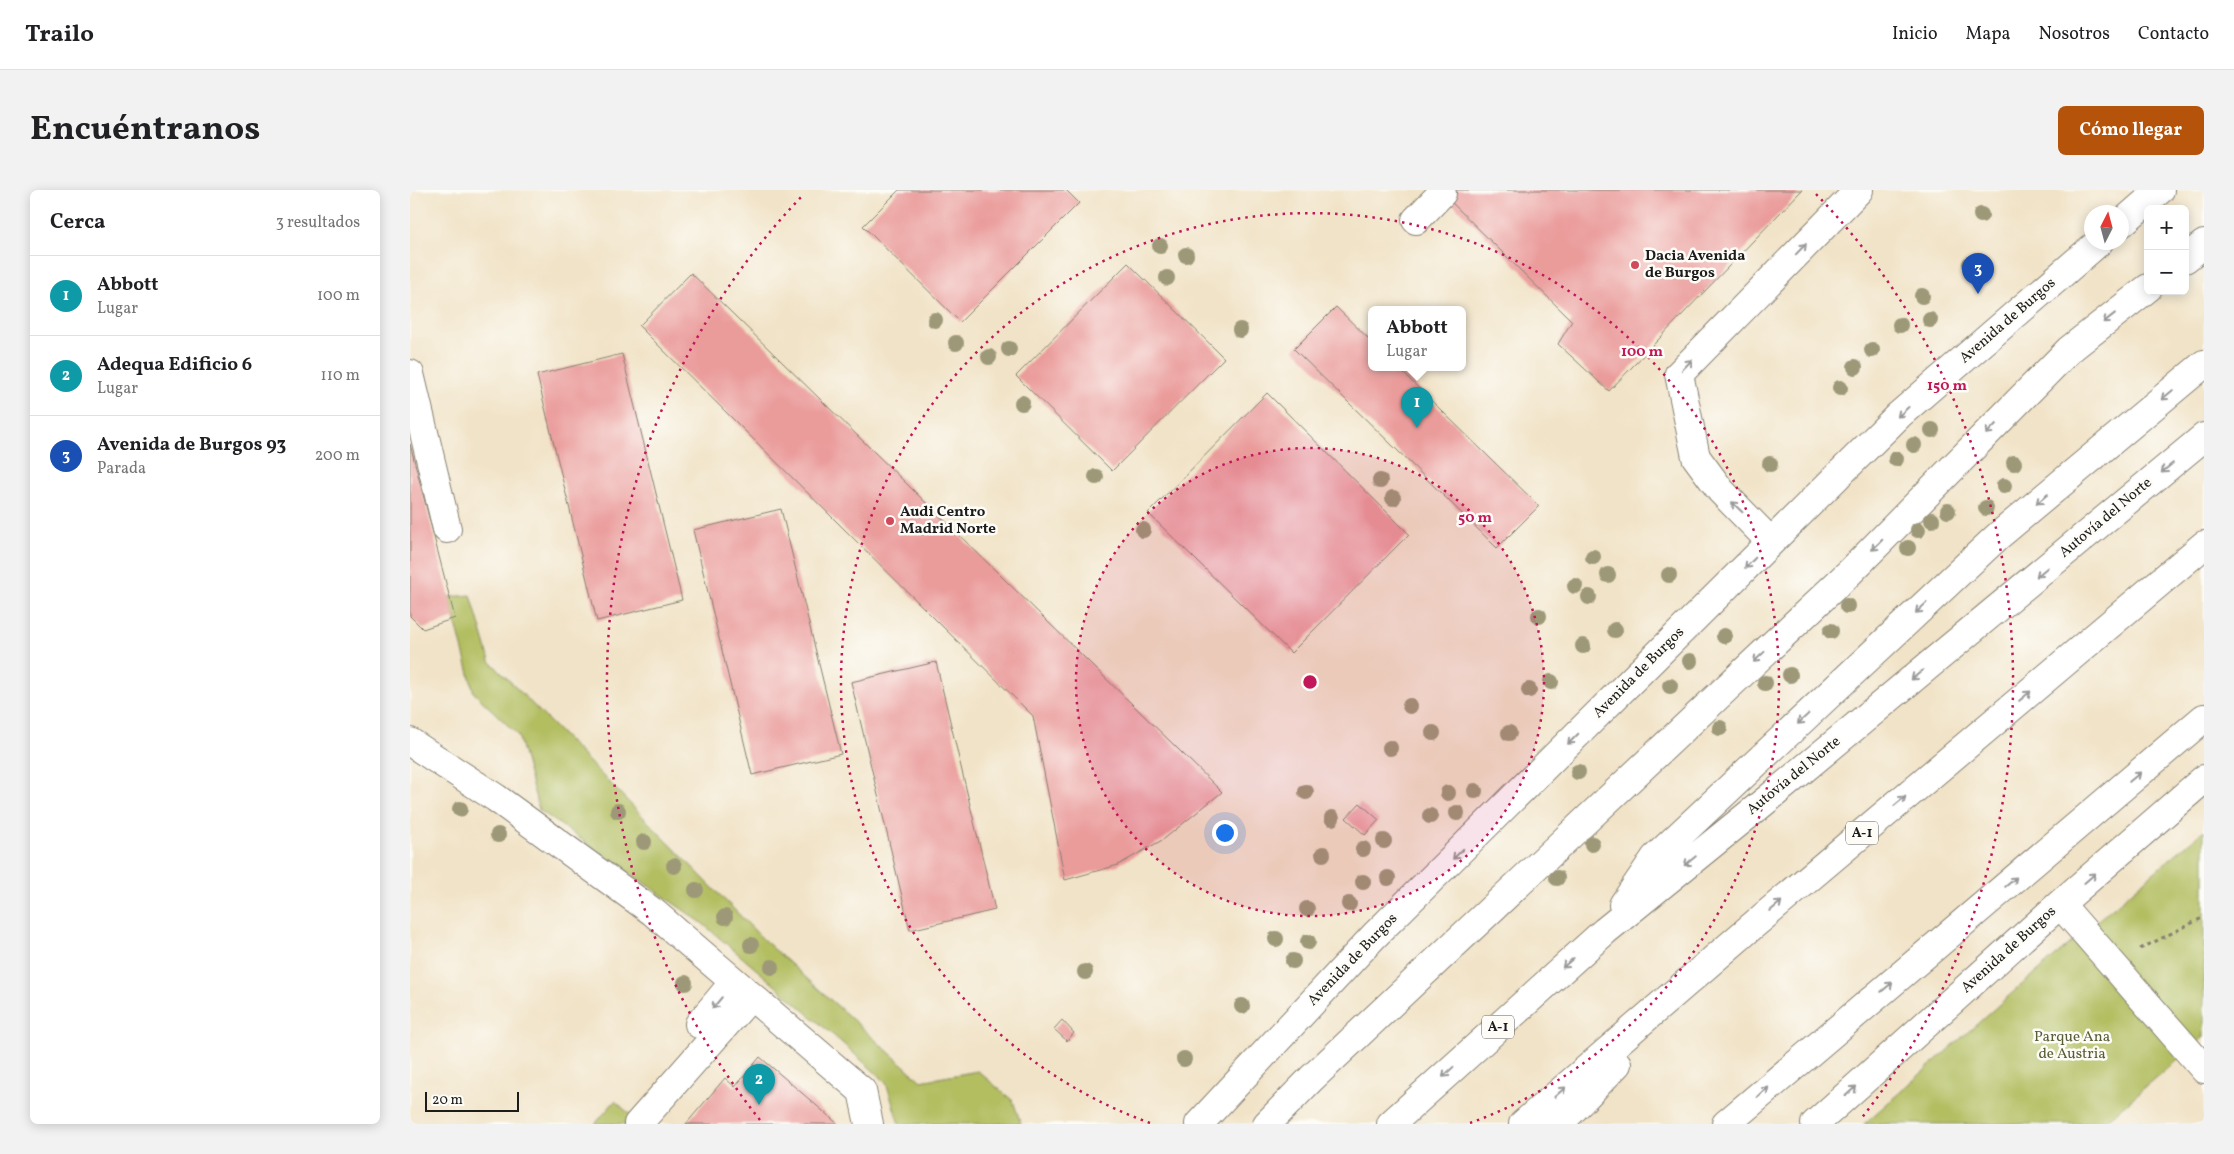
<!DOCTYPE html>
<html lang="es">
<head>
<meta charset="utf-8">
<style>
	:root { --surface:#fff; --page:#f2f2f2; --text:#202124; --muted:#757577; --line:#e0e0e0; --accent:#b45309 }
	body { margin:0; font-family:Vollkorn,serif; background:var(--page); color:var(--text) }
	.controls { position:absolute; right:15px; top:15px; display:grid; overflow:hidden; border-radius:8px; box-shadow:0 2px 12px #0003 }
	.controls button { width:45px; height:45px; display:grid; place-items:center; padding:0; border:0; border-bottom:1px solid var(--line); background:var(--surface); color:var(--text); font:25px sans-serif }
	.compass { position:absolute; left:1674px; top:15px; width:45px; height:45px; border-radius:50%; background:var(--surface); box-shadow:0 2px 12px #0003; rotate:6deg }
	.scale { position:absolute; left:15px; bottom:12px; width:94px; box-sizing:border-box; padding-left:5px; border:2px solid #1c1c1c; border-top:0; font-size:14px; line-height:18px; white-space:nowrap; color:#1c1c1c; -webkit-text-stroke:4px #fdfcf7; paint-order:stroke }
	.you { position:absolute; left:814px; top:642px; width:18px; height:18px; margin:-12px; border:4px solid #fff; border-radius:50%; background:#1a73e8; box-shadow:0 0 0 8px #1a73e833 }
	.badge { display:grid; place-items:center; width:32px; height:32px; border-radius:50%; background:var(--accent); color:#fff; font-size:16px; font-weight:700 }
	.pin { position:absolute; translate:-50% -41px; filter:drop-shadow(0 1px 2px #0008) }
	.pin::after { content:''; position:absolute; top:26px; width:18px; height:15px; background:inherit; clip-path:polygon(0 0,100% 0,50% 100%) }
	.popup { position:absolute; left:958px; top:116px; width:98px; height:65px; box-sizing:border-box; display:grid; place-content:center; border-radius:8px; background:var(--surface); filter:drop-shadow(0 1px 4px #0005); font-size:16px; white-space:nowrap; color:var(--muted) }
	.popup b { font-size:19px; color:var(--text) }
	.popup::after { content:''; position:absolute; left:50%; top:100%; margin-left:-10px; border:10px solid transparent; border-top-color:var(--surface) }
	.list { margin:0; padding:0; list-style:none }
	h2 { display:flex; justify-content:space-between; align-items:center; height:65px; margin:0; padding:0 20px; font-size:21px }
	h2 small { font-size:16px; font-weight:400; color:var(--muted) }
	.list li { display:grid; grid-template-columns:32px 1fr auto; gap:15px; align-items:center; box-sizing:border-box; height:80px; padding:0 20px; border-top:1px solid var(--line) }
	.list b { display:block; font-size:19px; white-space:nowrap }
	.list p { margin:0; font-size:16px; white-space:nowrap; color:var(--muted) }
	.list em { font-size:16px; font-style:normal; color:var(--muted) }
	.map { position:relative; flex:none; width:1794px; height:934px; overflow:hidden; border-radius:8px }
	header { display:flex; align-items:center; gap:30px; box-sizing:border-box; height:70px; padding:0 25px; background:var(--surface); border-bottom:1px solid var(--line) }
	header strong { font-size:24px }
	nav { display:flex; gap:28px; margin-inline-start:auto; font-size:18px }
	.intro { display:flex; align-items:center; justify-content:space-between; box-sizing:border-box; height:120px; padding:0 30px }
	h1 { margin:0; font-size:35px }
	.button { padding:12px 22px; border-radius:8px; background:var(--accent); color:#fff; font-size:18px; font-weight:700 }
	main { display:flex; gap:30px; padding:0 30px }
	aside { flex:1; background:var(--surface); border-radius:8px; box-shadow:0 2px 12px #0003 }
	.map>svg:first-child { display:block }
	.green { fill:#b2be60; stroke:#676d3e }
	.building { fill:#ea9c9b }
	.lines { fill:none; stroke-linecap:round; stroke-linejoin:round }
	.minor-casing { stroke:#868072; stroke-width:30 }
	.highway-casing { stroke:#868072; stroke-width:30 }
	.path { stroke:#868072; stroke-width:3; stroke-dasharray:4 4; stroke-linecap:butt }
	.minor { stroke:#fff; stroke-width:28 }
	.highway { stroke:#fff; stroke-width:28 }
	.tree { fill:#9d9978 }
	.oneway { stroke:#999 }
	.ring { fill:none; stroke:#c2185b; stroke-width:2.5; stroke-dasharray:2.5 5 }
	.poi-dot { fill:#d1495b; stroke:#fdfcf7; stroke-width:2 }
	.labels { text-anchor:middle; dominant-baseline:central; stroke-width:5; stroke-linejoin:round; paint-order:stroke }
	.shield { fill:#fdfcf7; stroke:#605f5e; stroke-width:1 }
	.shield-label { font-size:14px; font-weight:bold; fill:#1c1c1c }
	.poi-label { font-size:15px; font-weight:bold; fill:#1c1c1c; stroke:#fdfcf7; text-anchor:start }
	.street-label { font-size:15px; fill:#1c1c1c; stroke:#fdfcf7 }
	.park-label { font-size:15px; fill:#585d37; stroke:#fdfcf7 }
	.centre { fill:#c2185b; stroke:#fdfcf7; stroke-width:2.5 }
	.ring-label { font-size:15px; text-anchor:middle; font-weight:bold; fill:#c2185b; stroke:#fdfcf7; stroke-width:5; stroke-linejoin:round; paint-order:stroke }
</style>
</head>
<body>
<header>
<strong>Trailo</strong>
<nav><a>Inicio</a><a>Mapa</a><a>Nosotros</a><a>Contacto</a></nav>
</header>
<div class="intro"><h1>Encuéntranos</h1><a class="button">Cómo llegar</a></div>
<main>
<aside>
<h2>Cerca<small>3 resultados</small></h2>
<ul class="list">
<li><span class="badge" style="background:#0f9aa8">1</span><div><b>Abbott</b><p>Lugar</p></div><em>100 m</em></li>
<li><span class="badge" style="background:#0f9aa8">2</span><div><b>Adequa Edificio 6</b><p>Lugar</p></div><em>110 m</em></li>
<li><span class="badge" style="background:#1a4fb4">3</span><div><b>Avenida de Burgos 93</b><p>Parada</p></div><em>200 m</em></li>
</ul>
</aside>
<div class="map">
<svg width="1794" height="934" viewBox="0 0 1794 934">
	<rect width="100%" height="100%" fill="#fdfcf7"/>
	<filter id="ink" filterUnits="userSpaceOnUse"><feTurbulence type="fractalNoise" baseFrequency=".02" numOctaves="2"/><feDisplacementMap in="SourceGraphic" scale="10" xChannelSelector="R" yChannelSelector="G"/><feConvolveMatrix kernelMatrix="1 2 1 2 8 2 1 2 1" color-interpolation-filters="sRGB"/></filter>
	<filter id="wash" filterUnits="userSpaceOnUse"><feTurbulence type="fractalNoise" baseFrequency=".0096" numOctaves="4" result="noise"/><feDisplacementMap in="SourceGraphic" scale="20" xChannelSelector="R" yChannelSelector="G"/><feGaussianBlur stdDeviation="1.12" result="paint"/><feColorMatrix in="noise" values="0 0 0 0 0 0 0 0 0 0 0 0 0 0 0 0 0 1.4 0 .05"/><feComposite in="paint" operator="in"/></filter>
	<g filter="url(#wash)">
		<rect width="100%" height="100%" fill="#f1e3c7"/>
		<path class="green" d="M61,405L80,471L354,750L511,891L568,881L603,911L611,934H489L476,892L430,851L292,733L129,620L108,545L64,503L39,407Z
			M1794,640V847L1692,934H1454L1601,804Z
			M205,911L222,926L215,934H185Z"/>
		<g id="blocks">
			<path class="building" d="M489,0H656L669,13L550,132L453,36Z
				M1029,0H1392L1199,201L1148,154L1162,131Z
				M718,73L814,168L702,281L606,186Z
				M281,83L812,602L754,649L708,675L655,690L623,526L229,136Z
				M926,117L962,152V177H987L1129,316L1087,358L884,159Z
				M212,164L272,410L187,431L127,185Z
				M857,203L999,344L881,463L738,323Z
				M0,254L45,428L13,439L0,426Z
				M371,319L431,564L342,585L283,340Z
				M526,472L585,720L500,740L441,492Z
				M950,613L969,630L955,645L936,628Z
				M652,830L664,843L657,851L644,839Z
				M350,867L428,934H276L315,888L325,897Z"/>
		</g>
	</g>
	<g filter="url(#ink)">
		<use href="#blocks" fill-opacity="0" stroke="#868072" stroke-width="1"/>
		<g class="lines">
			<defs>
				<path id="minor" d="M1006,30L1032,3
					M1712,33L1750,0
					M0,184L37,339
					M1361,352L1311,301L1286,267L1269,184L1449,0
					M0,552L86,608L243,722L452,901L459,934
					M1650,714L1794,879
					M289,834L324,792
					M228,934L341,806
					M789,934L964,746L1489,225L1689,52
					M1405,934L1650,714L1794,589"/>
				<path id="highway" d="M1775,69L1794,54
					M1213,715L1245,668L1587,347L1794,174
					M857,934L902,888L1440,382L1659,160L1738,98
					M981,934L1195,741L1359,608L1794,247
					M1113,934L1340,738L1794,355
					M1149,934L1207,874
					M1316,934L1794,528"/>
			</defs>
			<use href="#minor" class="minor-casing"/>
			<use href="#highway" class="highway-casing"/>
			<path class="path" d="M1730,759L1794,727"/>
			<use href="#minor" class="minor"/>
			<use href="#highway" class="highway"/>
		</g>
		<g class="tree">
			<circle cx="1571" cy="25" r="8"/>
			<circle cx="750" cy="56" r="8"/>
			<circle cx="776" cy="65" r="8"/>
			<circle cx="1560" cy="74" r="8"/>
			<circle cx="757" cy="88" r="8"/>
			<circle cx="1512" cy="106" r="8"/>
			<circle cx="525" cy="130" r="8"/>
			<circle cx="1520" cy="130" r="8"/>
			<circle cx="1490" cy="135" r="8"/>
			<circle cx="830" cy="140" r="8"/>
			<circle cx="546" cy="153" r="8"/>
			<circle cx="599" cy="159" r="8"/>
			<circle cx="1462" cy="160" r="8"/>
			<circle cx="579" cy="167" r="8"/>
			<circle cx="1445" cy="177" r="8"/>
			<circle cx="1430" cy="198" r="8"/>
			<circle cx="612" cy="213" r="8"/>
			<circle cx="1522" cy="240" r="8"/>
			<circle cx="1504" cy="255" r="8"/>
			<circle cx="1486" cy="269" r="8"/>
			<circle cx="1604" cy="273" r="8"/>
			<circle cx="1360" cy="274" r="8"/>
			<circle cx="686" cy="287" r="8"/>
			<circle cx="970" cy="291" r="8"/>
			<circle cx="1594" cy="296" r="8"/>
			<circle cx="983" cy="308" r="8"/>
			<circle cx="1576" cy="318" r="8"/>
			<circle cx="1538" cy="321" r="8"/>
			<circle cx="1522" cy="330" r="8"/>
			<circle cx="733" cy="340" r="8"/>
			<circle cx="1508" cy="340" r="8"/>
			<circle cx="1498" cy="358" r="8"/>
			<circle cx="1183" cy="367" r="8"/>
			<circle cx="1198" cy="385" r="8"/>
			<circle cx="1259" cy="385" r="8"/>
			<circle cx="1165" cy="396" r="8"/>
			<circle cx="1179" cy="407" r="8"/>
			<circle cx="1437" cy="416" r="8"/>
			<circle cx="1129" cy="426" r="8"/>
			<circle cx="1205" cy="440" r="8"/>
			<circle cx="1421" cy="441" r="8"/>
			<circle cx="1314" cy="446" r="8"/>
			<circle cx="1173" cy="456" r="8"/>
			<circle cx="1280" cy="471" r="8"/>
			<circle cx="1380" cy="485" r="8"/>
			<circle cx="1141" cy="492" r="8"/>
			<circle cx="1355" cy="493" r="8"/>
			<circle cx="1260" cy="496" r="8"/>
			<circle cx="1119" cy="500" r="8"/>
			<circle cx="1000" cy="516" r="8"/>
			<circle cx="1310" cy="538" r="8"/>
			<circle cx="1023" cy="543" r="8"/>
			<circle cx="1099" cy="543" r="8"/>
			<circle cx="980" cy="558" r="8"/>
			<circle cx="1168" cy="582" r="8"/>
			<circle cx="1065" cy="601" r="8"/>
			<circle cx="896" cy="602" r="8"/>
			<circle cx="1038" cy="603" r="8"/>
			<circle cx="50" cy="619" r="8"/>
			<circle cx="208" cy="621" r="8"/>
			<circle cx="1047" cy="623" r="8"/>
			<circle cx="1020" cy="626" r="8"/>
			<circle cx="922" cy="628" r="8"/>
			<circle cx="88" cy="645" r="8"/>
			<circle cx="974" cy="651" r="8"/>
			<circle cx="234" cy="652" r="8"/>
			<circle cx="1182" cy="654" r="8"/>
			<circle cx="953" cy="659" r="8"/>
			<circle cx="913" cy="664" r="8"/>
			<circle cx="264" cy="676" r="8"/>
			<circle cx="978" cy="688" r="8"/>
			<circle cx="1147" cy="688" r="8"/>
			<circle cx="953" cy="692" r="8"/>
			<circle cx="286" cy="700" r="8"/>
			<circle cx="939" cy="714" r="8"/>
			<circle cx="897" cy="719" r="8"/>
			<circle cx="315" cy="727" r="8"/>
			<circle cx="866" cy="749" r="8"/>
			<circle cx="898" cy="752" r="8"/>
			<circle cx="341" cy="755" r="8"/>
			<circle cx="883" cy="771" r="8"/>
			<circle cx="362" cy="777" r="8"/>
			<circle cx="675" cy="782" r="8"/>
			<circle cx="275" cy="793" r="8"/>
			<circle cx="832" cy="816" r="8"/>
			<circle cx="774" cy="869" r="8"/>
		</g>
		<defs><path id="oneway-shaft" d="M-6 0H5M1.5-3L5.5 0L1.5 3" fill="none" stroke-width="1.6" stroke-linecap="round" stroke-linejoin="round" transform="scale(1.25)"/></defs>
		<g class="oneway">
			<use href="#oneway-shaft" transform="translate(1391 59) rotate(-46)"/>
			<use href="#oneway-shaft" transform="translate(1699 128) rotate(142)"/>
			<use href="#oneway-shaft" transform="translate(1277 175) rotate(-46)"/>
			<use href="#oneway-shaft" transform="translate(1757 205) rotate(140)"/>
			<use href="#oneway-shaft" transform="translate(1493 222) rotate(138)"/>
			<use href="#oneway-shaft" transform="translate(1581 239) rotate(135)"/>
			<use href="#oneway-shaft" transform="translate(1757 278) rotate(140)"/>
			<use href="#oneway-shaft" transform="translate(1632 309) rotate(140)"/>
			<use href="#oneway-shaft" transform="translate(1327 317) rotate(-136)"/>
			<use href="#oneway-shaft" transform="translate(1467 355) rotate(135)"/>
			<use href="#oneway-shaft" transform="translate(1340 373) rotate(135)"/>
			<use href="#oneway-shaft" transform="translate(1632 382) rotate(140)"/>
			<use href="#oneway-shaft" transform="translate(1511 418) rotate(137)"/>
			<use href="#oneway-shaft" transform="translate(1349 467) rotate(137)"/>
			<use href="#oneway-shaft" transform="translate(1507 485) rotate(140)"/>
			<use href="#oneway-shaft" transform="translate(1615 506) rotate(-40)"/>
			<use href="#oneway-shaft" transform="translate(1393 529) rotate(137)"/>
			<use href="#oneway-shaft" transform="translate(1163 549) rotate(135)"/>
			<use href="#oneway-shaft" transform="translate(1725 587) rotate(-40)"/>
			<use href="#oneway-shaft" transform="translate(1490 611) rotate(-40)"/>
			<use href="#oneway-shaft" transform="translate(1048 664) rotate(135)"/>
			<use href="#oneway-shaft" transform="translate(1280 671) rotate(141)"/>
			<use href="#oneway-shaft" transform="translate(1680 688) rotate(-41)"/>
			<use href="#oneway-shaft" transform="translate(1601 692) rotate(-40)"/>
			<use href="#oneway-shaft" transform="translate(1366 716) rotate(-40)"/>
			<use href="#oneway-shaft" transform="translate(1158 773) rotate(139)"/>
			<use href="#oneway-shaft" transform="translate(1477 797) rotate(-40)"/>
			<use href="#oneway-shaft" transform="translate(307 813) rotate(130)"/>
			<use href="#oneway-shaft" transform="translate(1038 882) rotate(137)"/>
			<use href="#oneway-shaft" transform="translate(1441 901) rotate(-42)"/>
			<use href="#oneway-shaft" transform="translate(1150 902) rotate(-41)"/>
			<use href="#oneway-shaft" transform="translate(1353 902) rotate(-40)"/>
		</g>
	</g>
	<circle cx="900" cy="492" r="234" fill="#c2185b" fill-opacity=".12"/>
	<g class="ring">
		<circle cx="900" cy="492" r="234"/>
		<path d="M740 933A469 469 0 1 1 1060 933"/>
		<path d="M350 930A703 703 0 0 1 394 4M1406 4A703 703 0 0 1 1450 930"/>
	</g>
	<g class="poi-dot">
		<circle cx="1225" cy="75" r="5"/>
		<circle cx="480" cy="331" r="5"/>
	</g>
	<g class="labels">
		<g class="shield">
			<rect x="1436" y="631.5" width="32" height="23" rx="4"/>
			<rect x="1072" y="825.5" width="32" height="23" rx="4"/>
		</g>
		<g class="shield-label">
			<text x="1452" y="643">A-1</text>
			<text x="1088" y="837">A-1</text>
		</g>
		<g class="poi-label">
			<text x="1235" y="66">Dacia Avenida<tspan x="1235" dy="17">de Burgos</tspan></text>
			<text x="490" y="322">Audi Centro<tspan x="490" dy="17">Madrid Norte</tspan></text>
		</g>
		<g class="street-label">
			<text transform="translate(1598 131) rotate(-41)">Avenida de Burgos</text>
			<text transform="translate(1696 328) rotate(-40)">Autovía del Norte</text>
			<text transform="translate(1229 483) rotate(-45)">Avenida de Burgos</text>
			<text transform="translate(1384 586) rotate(-39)">Autovía del Norte</text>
			<text transform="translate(1599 760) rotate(-42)">Avenida de Burgos</text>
			<text transform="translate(943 770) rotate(-46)">Avenida de Burgos</text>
		</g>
		<g class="park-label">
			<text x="1662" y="847">Parque Ana<tspan x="1662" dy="17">de Austria</tspan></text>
		</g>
	</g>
	<circle cx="900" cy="492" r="8" class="centre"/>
	<g class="ring-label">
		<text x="1232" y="166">100 m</text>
		<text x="1537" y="200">150 m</text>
		<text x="1065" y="332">50 m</text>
	</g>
</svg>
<div class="controls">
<button>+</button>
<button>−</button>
</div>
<svg class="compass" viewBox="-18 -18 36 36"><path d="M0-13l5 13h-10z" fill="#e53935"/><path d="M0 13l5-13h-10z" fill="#757577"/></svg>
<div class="scale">20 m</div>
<div class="you"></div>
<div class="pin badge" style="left:1007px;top:238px;background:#0f9aa8">1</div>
<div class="popup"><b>Abbott</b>Lugar</div>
<div class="pin badge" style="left:349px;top:915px;background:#0f9aa8">2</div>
<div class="pin badge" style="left:1568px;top:104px;background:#1a4fb4">3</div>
</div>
</main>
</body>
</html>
